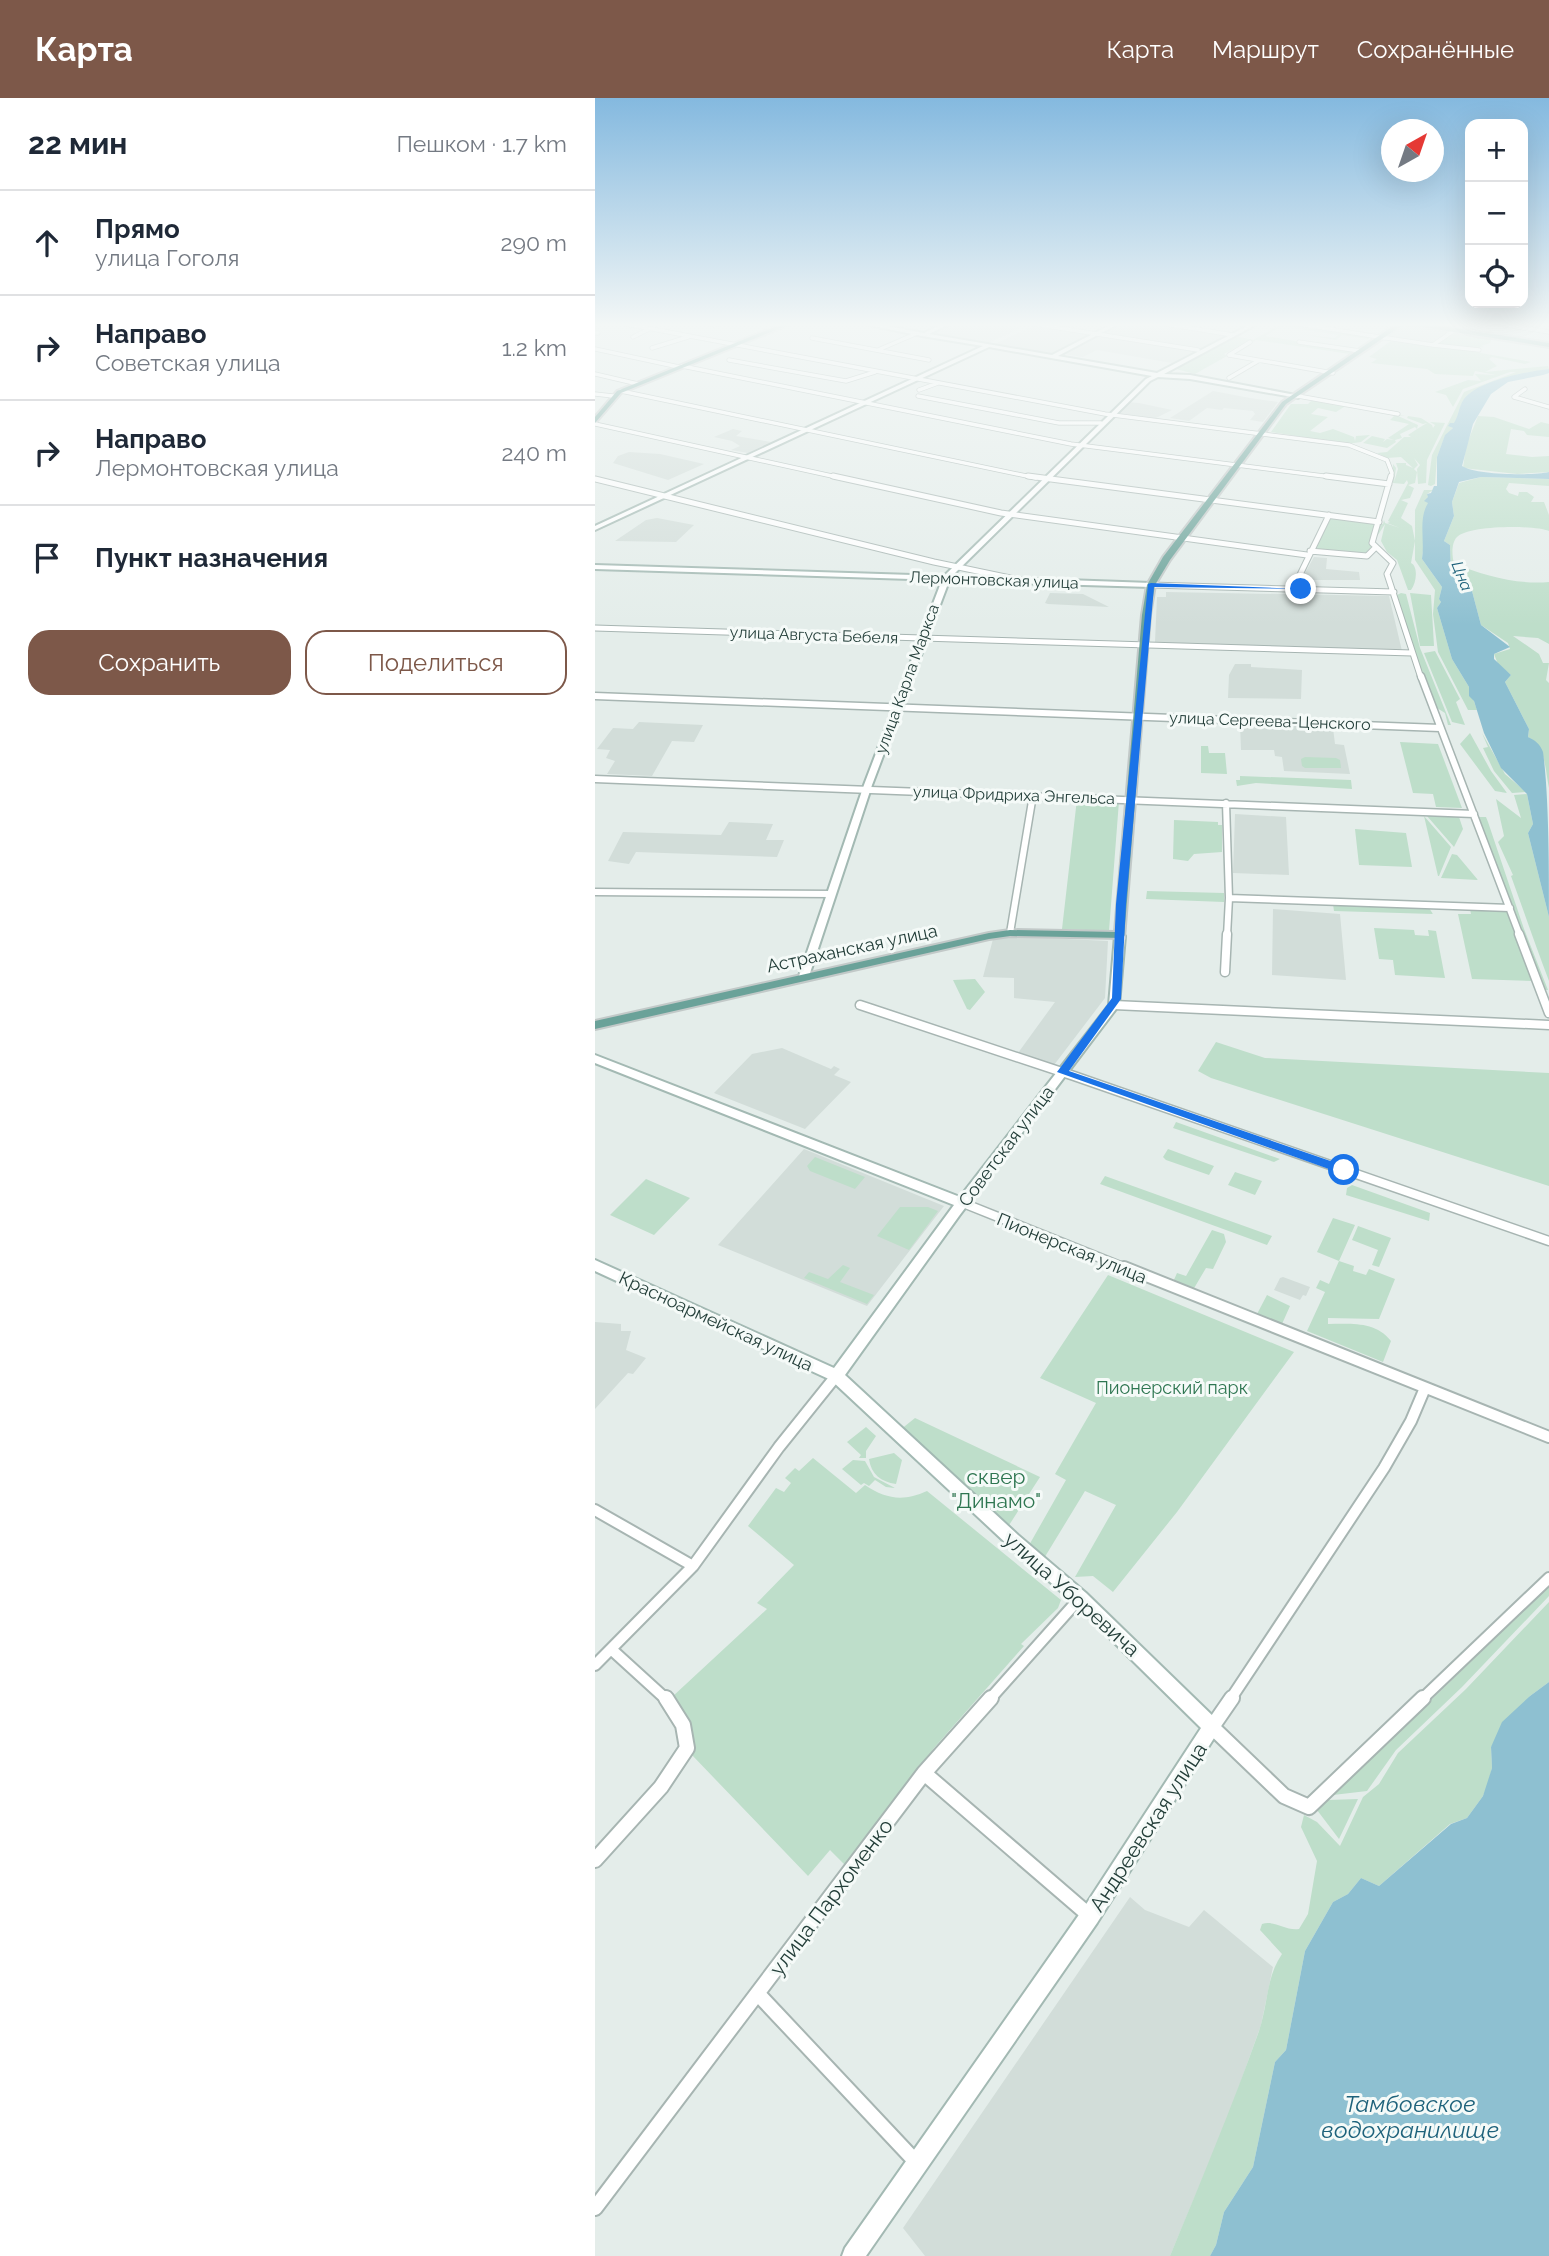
<!DOCTYPE html>
<html lang="ru">
<head>
<meta charset="utf-8">
<style>
	:root { --surface:#fff; --page:#f2f2f3; --text:#1f2937; --muted:#747a83; --line:#e0e1e3; --accent:#7d5849 }
	body { margin:0; font-family:Raleway,sans-serif; background:var(--page); color:var(--text) }
	.controls { position:absolute; right:21px; top:21px; display:grid; overflow:hidden; border-radius:14px; box-shadow:0 7px 28px #0002 }
	.controls button { width:63px; height:63px; display:grid; place-items:center; padding:0; border:0; border-bottom:2px solid var(--line); background:var(--surface); color:var(--text); font:35px sans-serif }
	.compass { position:absolute; left:786px; top:21px; width:63px; height:63px; border-radius:50%; background:var(--surface); box-shadow:0 7px 28px #0002; rotate:40deg }
	.stop { position:absolute; width:21px; height:21px; margin:-16px; border:5px solid #1a73e8; border-radius:50%; background:#fff }
	.stop.end { background:#1a73e8; border-color:#fff; box-shadow:0 2px 7px #0008 }
	.list { margin:0; padding:0; list-style:none }
	h2 { display:flex; justify-content:space-between; align-items:center; height:91px; margin:0; padding:0 28px; font-size:30px }
	h2 small { font-size:23px; font-weight:400; color:var(--muted) }
	.list li { display:grid; grid-template-columns:46px 1fr auto; gap:21px; align-items:center; box-sizing:border-box; height:105px; padding:0 28px; border-top:2px solid var(--line) }
	.list b { display:block; font-size:26px; white-space:nowrap }
	.list p { margin:0; font-size:23px; white-space:nowrap; color:var(--muted) }
	.list em { font-size:23px; font-style:normal; color:var(--muted) }
	.actions { display:flex; gap:14px; padding:21px 28px }
	.actions a { flex:1; padding:16px 0; border:2px solid var(--accent); border-radius:21px; text-align:center; font-size:24px; color:var(--accent) }
	.actions .main { background:var(--accent); color:#fff }
	.icon { flex:none; width:38px; height:38px; fill:none; stroke:currentColor; stroke-width:2; stroke-linecap:round; stroke-linejoin:round }
	.map { position:relative; flex:none; width:954px; height:2158px; overflow:hidden }
	header { display:flex; align-items:center; gap:42px; box-sizing:border-box; height:98px; padding:0 35px; background:var(--accent); color:#fff }
	header strong { font-size:33px }
	nav { display:flex; gap:38px; margin-inline-start:auto; font-size:24px }
	main { display:flex }
	aside { flex:1; background:var(--surface) }
	.map>svg:first-child { display:block }
	.built { fill:#d2ddd9 }
	.green { fill:#bedeca }
	.water { fill:#8ec0d1 }
	.lines { fill:none; stroke-linecap:round; stroke-linejoin:round }
	.river { fill:#8ec0d1; fill-rule:evenodd }
	.street-far5-casing { stroke:#a7b5b2; stroke-width:5 }
	.street-far4-casing { stroke:#a7b5b2; stroke-width:7 }
	.street-far3-casing { stroke:#a7b5b2; stroke-width:9 }
	.street-far2-casing { stroke:#a7b5b2; stroke-width:11 }
	.street-far1-casing { stroke:#a7b5b2; stroke-width:14 }
	.street-casing { stroke:#a7b5b2; stroke-width:18 }
	.secondary-casing { stroke:#a3b9b3; stroke-width:4 }
	.primary-casing { stroke:#c2c9c8; stroke-width:4 }
	.street-far5 { stroke:#fff; stroke-width:3.5 }
	.street-far4 { stroke:#fff; stroke-width:5 }
	.street-far3 { stroke:#fff; stroke-width:6 }
	.street-far2 { stroke:#fff; stroke-width:8 }
	.street-far1 { stroke:#fff; stroke-width:10 }
	.street { stroke:#fff; stroke-width:14 }
	.secondary { fill:#fff; fill-rule:evenodd }
	.primary { fill:#6aa299; fill-rule:evenodd }
	.route { fill:#1a73e8 }
	.labels { text-anchor:middle; dominant-baseline:central; stroke-width:6; stroke-linejoin:round; paint-order:stroke }
	.far-water-label { font-size:16px; font-style:italic; fill:#1e627b; stroke:#f5faf8 }
	.far-street-label { font-size:16px; fill:#243f3a; stroke:#f5faf8 }
	.street-label { font-size:18px; fill:#243f3a; stroke:#f5faf8 }
	.park-label { font-size:18px; fill:#2e7651; stroke:#f5faf8 }
	.near-park-label { font-size:21px; fill:#2e7651; stroke:#f5faf8 }
	.near-street-label { font-size:21px; fill:#243f3a; stroke:#f5faf8 }
	.near-water-label { font-size:23px; font-style:italic; fill:#1e627b; stroke:#f5faf8 }
</style>
</head>
<body>
<header>
<strong>Карта</strong>
<nav><a>Карта</a><a>Маршрут</a><a>Сохранённые</a></nav>
</header>
<main>
<aside>
<h2>22 мин<small>Пешком · 1.7 km</small></h2>
<ul class="list">
<li><svg class="icon" aria-label="ahead" viewBox="0 0 24 24"><path d="M12 20V5M6 11l6-6 6 6"/></svg><div><b>Прямо</b><p>улица Гоголя</p></div><em>290 m</em></li>
<li><svg class="icon" aria-label="right" viewBox="0 0 24 24"><path d="M7 20v-9h11M14 6l5 5-5 5"/></svg><div><b>Направо</b><p>Советская улица</p></div><em>1.2 km</em></li>
<li><svg class="icon" aria-label="right" viewBox="0 0 24 24"><path d="M7 20v-9h11M14 6l5 5-5 5"/></svg><div><b>Направо</b><p>Лермонтовская улица</p></div><em>240 m</em></li>
<li><svg class="icon" aria-label="arrive" viewBox="0 0 24 24"><path d="M6 21V4h12l-3 4 3 4H6"/></svg><div><b>Пункт назначения</b></div></li>
</ul>
<div class="actions"><a class="main">Сохранить</a><a>Поделиться</a></div>
</aside>
<div class="map">
<svg width="954" height="2158" viewBox="0 0 954 2158">
	<rect width="100%" height="100%" fill="#e4edea"/>
	<path class="built" d="M360,224L437,225L391,246L335,236Z
		M529,224H554L634,237L606,252L507,236Z
		M442,226L501,235L457,257L398,247Z
		M812,226L854,233L859,234L845,248L838,249L793,239Z
		M504,238L600,253L577,265L502,252L488,259L468,256Z
		M618,293L655,300L683,304L668,324L655,322L660,316L658,313L629,310L627,312L612,310L594,323L575,320Z
		M531,304L544,305L577,312L561,320L520,315Z
		M138,331L147,333L141,338L176,344L153,355L136,352L145,348L137,343L119,339Z
		M34,354L65,356L109,366L73,382L18,365L23,358Z
		M62,420L99,427L81,444L20,443L51,422Z
		M719,459L732,460L731,471L764,474L765,482H706Z
		M571,494L794,498L807,553L560,544L562,499H571Z
		M455,495L488,496L514,509L453,506L450,505Z
		M640,566H656V569L707,572L706,601L633,600L634,577Z
		M44,624L108,627L99,644L77,643L57,678L12,676L20,663L11,660L15,652L2,651L18,630L38,631Z
		M645,626L738,630L740,646L749,647L755,676L689,673L687,659L680,658L679,652H646Z
		M640,716L691,719L694,777L638,775Z
		M134,724L178,726L171,742H189L182,759L41,754L34,766L13,763L28,734L126,737Z
		M678,811L745,816L751,882L677,877Z
		M411,838L513,843L510,900L459,967L423,955L460,904L419,900V880L388,879L398,841Z
		M187,950L236,971L239,968L245,971L239,977L256,984L210,1031L119,995L157,956Z
		M209,1051L349,1108L272,1208L123,1147Z
		M688,1179L715,1189L711,1198L708,1197L705,1202L679,1192L685,1180Z
		M0,1224L26,1226V1233H36L31,1252L51,1260L38,1276L33,1275L0,1311Z
		M535,1799L550,1812L594,1829L609,1812L678,1869L666,1927L632,2022L575,2158H330L308,2130Z"/>
	<path class="green" d="M679,224L776,239L773,241L747,237L741,242L711,237L740,240L743,237L687,228L670,238L760,253L755,256L661,242L655,246L653,243L629,256L632,258L600,276L577,270L640,238L658,242L686,226Z
		M859,234L897,240L895,245L886,248L889,249L869,252L936,264L930,266L897,259L894,261L902,268L890,274L953,268L954,271C929,275 884,282 870,301C863,310 864,316 860,325L854,328L858,330L850,338L842,359L840,386L836,388L833,387L837,357L869,294L921,274H915L868,291L858,309L851,297L840,294L873,282L886,283L880,276L901,277L880,273L878,278L840,276L832,271L776,265L782,261L774,259L797,242L846,249L844,245Z
		M718,301L752,307L741,314L723,310L716,316L733,319L715,333L725,335L738,331L759,339L760,343L761,338L775,337L766,344L752,346L676,334L696,306H713Z
		M801,316L810,318L801,317L823,327L822,331L832,325L828,326L812,320L813,318L826,320L837,327L838,330L840,327L835,324L850,325L832,362L831,385L823,386L822,371L825,367L819,360L823,367L819,371L822,374L820,385L813,387L819,390L815,400L806,402L813,405L806,420L817,428L820,443L816,465C823,468 822,484 816,492H813L802,462L792,454L786,443L790,426L781,440L785,426H788L789,422L790,425L805,430L792,425L795,424L793,423L813,385L812,382L809,386L798,385V366L801,370L799,384L803,371L801,365H811V367L818,370L806,359L792,360L782,355L792,354L809,339H816L813,337L822,331L820,329L805,336L807,340L800,342L801,344L792,350L768,345L777,338L790,341L788,344L792,341L799,342L793,340L814,326L795,322Z
		M883,318L899,319L934,331L946,324L954,326V339L932,337L929,333L916,331L911,356L937,359L954,358V374L922,376L868,370L871,348Z
		M886,379L954,381V388L914,385L911,391L914,395L923,398L924,394H932L939,399L936,404H949L954,417V433C939,427 874,427 862,439C856,445 857,458 859,466C889,477 921,487 954,484V546L943,540L918,538L944,556L948,565H954L951,582L954,585V690C950,672 951,647 933,639L934,631L910,584L916,577L903,566L899,556L915,551L913,545L886,527L877,493L856,476L855,447L849,443L859,418L857,404L864,385Z
		M829,392H838L832,396L834,399L827,461L847,489L844,501L846,504L842,510L857,561L874,589L882,612H873L843,554L838,516L840,492L820,462V412Z
		M735,418L781,425L778,449L771,457L719,452Z
		M806,495L811,496L825,550L856,627H853L850,615L842,610L819,553L802,497Z
		M815,495L836,497L839,548H825Z
		M840,553L865,601L861,604L870,627L857,624L829,555Z
		M875,635L896,673L912,695L900,693L865,646Z
		M887,635L910,676L931,694L917,695L899,673L888,650L893,649Z
		M805,644L843,646L867,710L841,709L838,696L818,695Z
		M606,648H613L614,655H630L632,676L606,675Z
		M710,659L741,660L745,662L746,670H710L707,668L706,661Z
		M645,678L756,682L757,691L661,685L642,688L641,682H645Z
		M932,696L938,726L933,735L954,819V883C941,849 927,808 916,778L918,777L903,744L909,738L901,701L926,720L919,697Z
		M482,701L524,703L514,833L467,831Z
		M829,718L856,749L844,778H843Z
		M832,718L864,719L868,731L859,749Z
		M883,719H891L893,724L929,831L953,892H948Z
		M579,722L623,724V727H627V754L599,756L593,763L578,761Z
		M760,731L811,735L817,769L764,767Z
		M857,756L862,757L883,782L846,780Z
		M552,793L629,795V804L551,801Z
		M738,806L834,810L838,816L739,813Z
		M875,811H913L939,883L877,881L863,816H876Z
		M779,830L819,832L820,837L834,838L833,832L841,833L850,880L800,877L798,862L784,861Z
		M380,881L390,894L375,912L372,911L358,882Z
		M621,944L670,960L954,975V1088L616,980L603,973Z
		M581,1024L685,1061L679,1064L578,1030Z
		M573,1051L619,1068L614,1077L571,1062L568,1059Z
		M220,1059L270,1079L260,1091L215,1073L212,1068Z
		M640,1074L667,1083L660,1097L633,1087Z
		M510,1078L677,1138L672,1147L505,1086Z
		M51,1081L95,1100L59,1137L15,1117Z
		M757,1087L835,1115L834,1123L751,1097L752,1090Z
		M305,1109H333L343,1113L314,1152L282,1138Z
		M738,1120L760,1127L744,1163L722,1154Z
		M763,1128L796,1140L784,1169L777,1167L783,1152L757,1142Z
		M617,1132L629,1136L631,1144L618,1171L611,1170L598,1192L578,1184L582,1175L591,1178Z
		M744,1163L759,1168L758,1173L771,1177L774,1171L800,1181L784,1221L733,1220V1226C756,1226 780,1223 796,1243L788,1264L712,1233L730,1194L721,1190L725,1182L734,1186Z
		M248,1167L255,1170L245,1184L279,1197L272,1206L209,1180L214,1174L233,1181Z
		M513,1177L699,1254L582,1414L518,1494L498,1478L480,1479L521,1407L490,1393L448,1462L433,1449L471,1382L460,1376L501,1305L445,1280Z
		M672,1197L695,1208L687,1226L662,1216Z
		M320,1320L445,1379L409,1435L305,1332Z
		M271,1329L281,1338L271,1353V1360H264L266,1357L252,1344Z
		M299,1355L307,1362L301,1386C286,1384 276,1376 274,1361Z
		M218,1360L261,1395L270,1387C291,1401 308,1404 332,1393L466,1502L463,1510L426,1546L429,1548L339,1650L250,1767L235,1752L213,1778L97,1657L94,1639L77,1599L172,1511L162,1505L199,1467L153,1428L181,1390L189,1394L196,1385L190,1380L200,1370L204,1373Z
		M258,1362L270,1363L279,1379L300,1390L291,1389L280,1382L274,1388L269,1385L266,1387L247,1371Z
		M954,1488V1498L867,1589L801,1652L772,1693L738,1697Z
		M954,1504V1584L935,1598L896,1649L897,1670L893,1686L888,1698L872,1720L855,1726L784,1788L766,1780L753,1796L738,1804L710,1853L691,1952L680,1964L658,2069L629,2114L621,2147L615,2158H575C606,2083 637,2009 664,1933C673,1907 671,1879 687,1856L665,1832L667,1826C680,1822 690,1833 704,1831L713,1816L722,1763L706,1729L709,1717L722,1724L745,1748L768,1699L784,1686L803,1655L871,1591Z
		M763,1701L744,1741L722,1712L733,1702Z"/>
	<path class="water" d="M954,271V275L948,277L913,284L896,296L878,326L867,368C881,377 937,378 954,374V381L886,379L864,384L857,404L859,418L849,443L855,447L856,476L873,482L871,487L877,493L886,527L915,549L899,556V561L916,577L910,584L934,631L933,639C940,642 945,646 948,654C954,698 954,771 954,819L933,735L938,726L932,696L906,670L889,635L879,603L874,598V589L857,561L842,510L846,504L844,501L847,489L827,461C830,442 823,421 833,405L829,403L833,399L832,396L836,395L839,388H842V359L850,337L858,330L853,328L855,325H859C864,317 863,310 869,301C883,283 928,274 954,271Z
		M954,1584V2158H615L621,2147L629,2114L658,2069L680,1964L691,1952L710,1853L738,1804L753,1796L766,1780L784,1788L856,1726L872,1720L888,1698L897,1670L896,1649L907,1624L935,1598Z"/>
	<g class="lines">
		<path class="river" d="M950,224L954,226V228L941,224Z"/>
		<defs>
			<path id="street-far5" d="M20,224L510,316L754,347L792,362L797,375L796,380
				M104,224L119,227L130,224
				M558,224L638,237
				M692,224L790,240
				M891,224L954,234
				M439,226L603,252
				M0,235H3
				M38,239L54,231
				M217,240L334,262
				M792,240L838,247L871,224
				M704,244L765,253
				M838,247L884,252
				M57,250L93,239
				M0,251L84,269
				M283,252L320,236
				M634,257L738,275
				M634,257L655,244
				M134,262L251,283L280,274
				M87,268L476,346L745,380
				M0,276L43,286
				M634,280L663,263
				M324,292L343,285
				M26,293L441,380
				M0,296L18,298
				M323,298L464,325H506
				M703,298L803,316
				M919,299L954,309
				M919,299L930,291
				M0,326L246,380"/>
			<path id="street-far4" d="M238,378L406,415L712,457
				M433,378L784,424
				M731,378L794,386
				M796,378L777,445L798,465L792,476L826,580
				M0,381L339,464L430,483
				M715,453L772,458L781,449
				M556,487L799,494
				M698,491L734,417
				M0,530L817,555"/>
			<path id="street-far3" d="M826,578L925,838
				M0,598L845,630
				M0,681L879,716
				M631,705L634,800L632,838
				M0,794L236,796
				M634,800L915,810
				M415,835L438,697"/>
			<path id="street-far2" d="M924,836L954,915
				M630,874L632,836
				M265,907L479,978L954,1143
				M519,907L954,927
				M368,1105L533,1171"/>
			<path id="street-far1" d="M529,1169L954,1339
				M0,1412L98,1468
				M16,1551L72,1602
				M0,1567L98,1468L184,1349L241,1278
				M394,1602L485,1500
				M635,1602L789,1370L816,1323L830,1290
				M826,1602L954,1480"/>
			<path id="street" d="M637,1600L617,1629L689,1698L714,1709L828,1600
				M329,1675L495,1818
				M0,1762L66,1689L92,1650L88,1627L71,1600
				M163,1896L322,2065
				M0,2110L329,1675L396,1600"/>
			<path id="secondary" d="M271,224L329,235L351,224H358L334,236L457,257L521,224H527L463,258L562,275L660,224H666L569,276L595,277L706,298L703,300L595,281L563,279L555,283L357,478L556,485L560,487L556,489L354,483L277,687L214,878L209,881L204,878L269,687L347,482L0,471V467L349,478L551,281L557,278L394,249L0,432V428L388,248L327,238L259,224Z
				M525,835L530,838L524,907L364,1118L250,1277L423,1437L491,1495L623,1623L626,1629L502,1825L271,2158H247L250,2150L488,1811L606,1630L479,1505L413,1447L236,1282L0,1173V1162L239,1270L359,1107L0,965V957L365,1099L514,907L520,838Z"/>
			<path id="primary" d="M192,224H200L26,295L0,325V319L22,293Z
				M804,224H822L954,245V249L809,226L691,306L575,462L560,487L555,517L529,840L415,838L394,841L0,931V923L394,835L415,832L520,834L547,517L552,487L568,459L687,304Z"/>
		</defs>
		<use href="#street-far5" class="street-far5-casing"/>
		<use href="#street-far4" class="street-far4-casing"/>
		<use href="#street-far3" class="street-far3-casing"/>
		<use href="#street-far2" class="street-far2-casing"/>
		<use href="#street-far1" class="street-far1-casing"/>
		<use href="#street" class="street-casing"/>
		<use href="#secondary" class="secondary-casing"/>
		<use href="#primary" class="primary-casing"/>
		<use href="#street-far5" class="street-far5"/>
		<use href="#street-far4" class="street-far4"/>
		<use href="#street-far3" class="street-far3"/>
		<use href="#street-far2" class="street-far2"/>
		<use href="#street-far1" class="street-far1"/>
		<use href="#street" class="street"/>
		<use href="#secondary" class="secondary"/>
		<use href="#primary" class="primary"/>
	</g>
	<linearGradient id="sky" x2="0" y2="1"><stop stop-color="#84b9df"/><stop offset="0.43" stop-color="#f3f7f6"/><stop offset="1" stop-color="#f3f7f6" stop-opacity="0"/></linearGradient>
	<rect width="954" height="527" fill="url(#sky)"/>
	<path class="route" d="M556,485L709,491L559,489L531,806L526,901L474,973L753,1069V1075H745L462,974L517,900L521,806L553,486Z"/>
	<g class="labels">
		<g class="far-water-label">
			<text transform="translate(867 478) rotate(68)">Цна</text>
		</g>
		<g class="far-street-label">
			<text transform="translate(399 482) rotate(2)">Лермонтовская улица</text>
			<text transform="translate(219 537) rotate(2)">улица Августа Бебеля</text>
			<text transform="translate(312 581) rotate(-70)">улица Карла Маркса</text>
			<text transform="translate(675 623) rotate(2)">улица Сергеева-Ценского</text>
			<text transform="translate(419 697) rotate(2)">улица Фридриха Энгельса</text>
		</g>
		<g class="street-label">
			<text transform="translate(257 850) rotate(-12)">Астраханская улица</text>
			<text transform="translate(411 1048) rotate(-53)">Советская улица</text>
			<text transform="translate(477 1150) rotate(22)">Пионерская улица</text>
			<text transform="translate(121 1223) rotate(25)">Красноармейская улица</text>
		</g>
		<g class="park-label">
			<text x="577" y="1289">Пионерский парк</text>
		</g>
		<g class="near-park-label">
			<text x="401" y="1378">сквер<tspan x="401" dy="24">"Динамо"</tspan></text>
		</g>
		<g class="near-street-label">
			<text transform="translate(477 1496) rotate(42)">улица Уборевича</text>
			<text transform="translate(553 1729) rotate(-57)">Андреевская улица</text>
			<text transform="translate(236 1799) rotate(-53)">улица Пархоменко</text>
		</g>
		<g class="near-water-label">
			<text x="815" y="2005">Тамбовское<tspan x="815" dy="26">водохранилище</tspan></text>
		</g>
	</g>
</svg>
<div class="controls">
<button>+</button>
<button>−</button>
<button><svg class="icon" aria-label="locate" viewBox="0 0 24 24"><circle cx="12" cy="12" r="6"/><path d="M12 2v4M12 18v4M2 12h4M18 12h4"/></svg></button>
</div>
<svg class="compass" viewBox="-18 -18 36 36"><path d="M0-13l5 13h-10z" fill="#e53935"/><path d="M0 13l5-13h-10z" fill="#747a83"/></svg>
<div class="stop" style="left:749px;top:1072px"></div>
<div class="stop end" style="left:706px;top:491px"></div>
</div>
</main>
</body>
</html>
